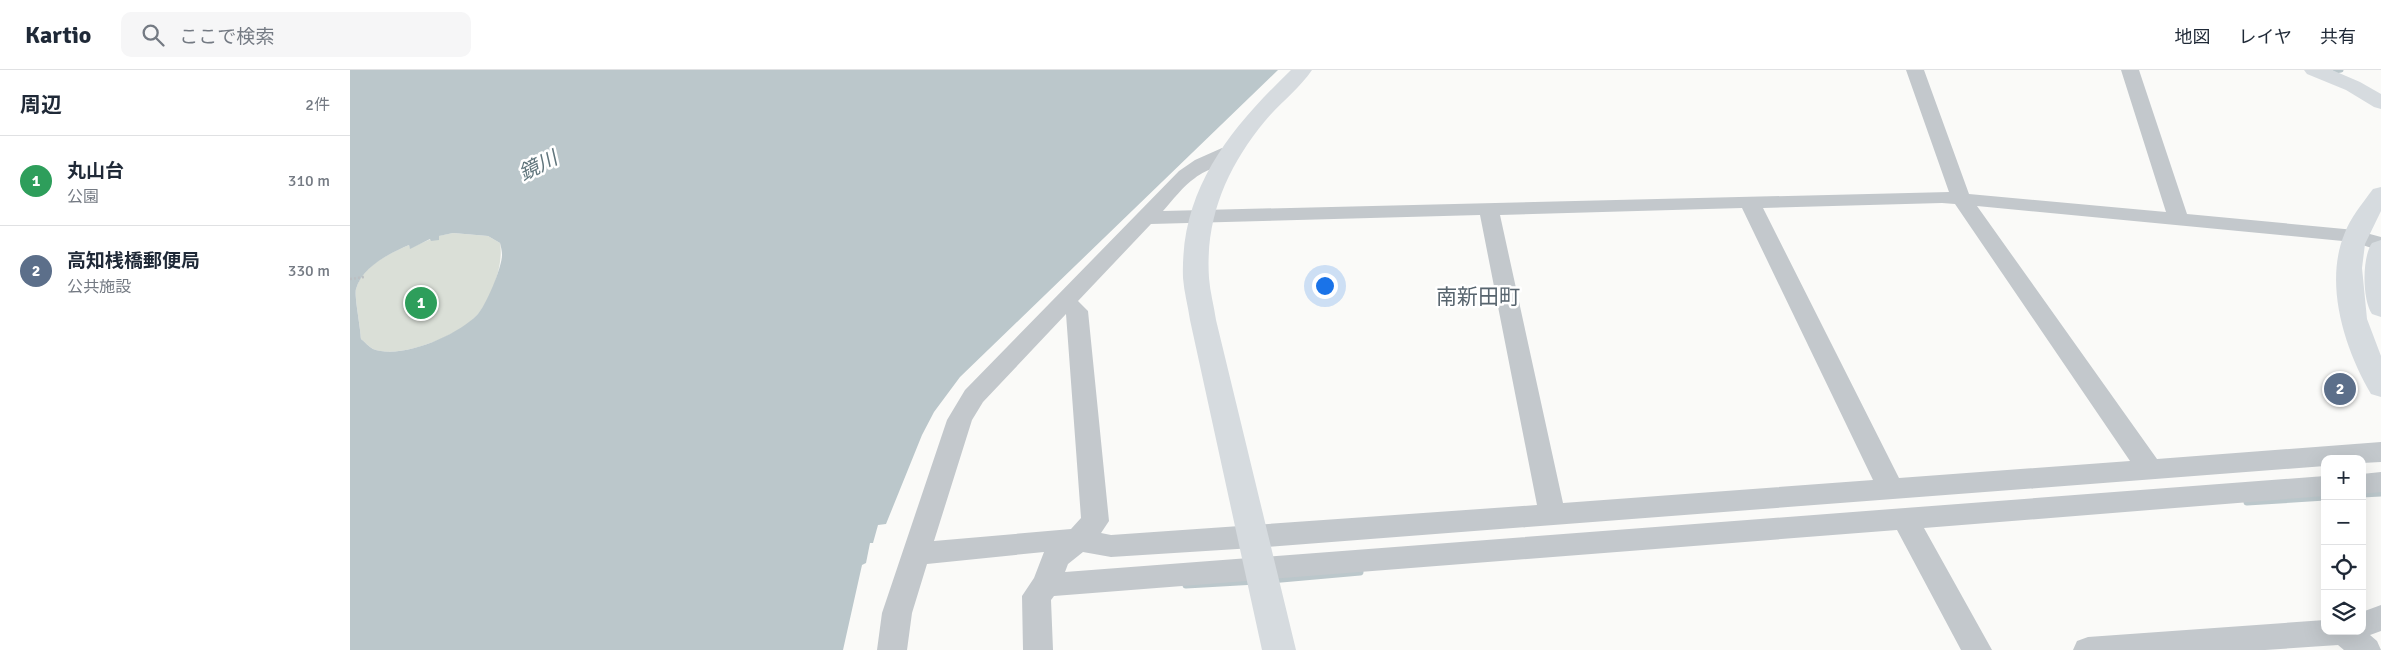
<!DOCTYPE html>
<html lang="ja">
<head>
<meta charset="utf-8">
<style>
	:root { --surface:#fff; --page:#f6f6f7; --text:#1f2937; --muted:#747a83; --line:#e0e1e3; --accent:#d93025 }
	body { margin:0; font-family:Signika,"Noto Sans JP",sans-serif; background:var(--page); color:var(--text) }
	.controls { position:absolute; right:15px; bottom:15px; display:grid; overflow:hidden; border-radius:10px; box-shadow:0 5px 20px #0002 }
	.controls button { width:45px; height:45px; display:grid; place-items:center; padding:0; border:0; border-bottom:1px solid var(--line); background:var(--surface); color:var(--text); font:25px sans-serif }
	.you { position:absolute; left:974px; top:215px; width:18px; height:18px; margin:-12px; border:4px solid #fff; border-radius:50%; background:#1a73e8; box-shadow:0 0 0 8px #1a73e833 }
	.badge { display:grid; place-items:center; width:32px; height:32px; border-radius:50%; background:var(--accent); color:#fff; font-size:16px; font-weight:700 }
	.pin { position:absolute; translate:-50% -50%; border:2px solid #fff; box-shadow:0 1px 5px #0006 }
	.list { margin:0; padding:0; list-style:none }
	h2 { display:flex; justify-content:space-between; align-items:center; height:65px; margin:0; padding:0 20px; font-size:21px }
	h2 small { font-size:16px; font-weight:400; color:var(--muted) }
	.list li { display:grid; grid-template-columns:32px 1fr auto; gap:15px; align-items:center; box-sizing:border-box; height:90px; padding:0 20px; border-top:1px solid var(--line) }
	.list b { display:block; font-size:19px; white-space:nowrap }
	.list p { margin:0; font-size:16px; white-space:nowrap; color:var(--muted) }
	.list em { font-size:16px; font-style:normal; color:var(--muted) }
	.icon { flex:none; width:28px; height:28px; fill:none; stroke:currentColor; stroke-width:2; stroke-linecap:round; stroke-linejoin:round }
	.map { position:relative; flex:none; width:2031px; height:580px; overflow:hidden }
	header { display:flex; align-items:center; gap:30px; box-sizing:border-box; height:70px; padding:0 25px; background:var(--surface); border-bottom:1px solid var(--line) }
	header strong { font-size:24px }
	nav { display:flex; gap:28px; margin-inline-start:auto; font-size:18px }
	.search { width:350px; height:45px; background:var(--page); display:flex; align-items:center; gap:12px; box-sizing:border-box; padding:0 18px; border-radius:10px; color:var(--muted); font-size:19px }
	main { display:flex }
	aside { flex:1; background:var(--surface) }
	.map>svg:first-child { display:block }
	.green { fill:#dadfd7 }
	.water { fill:#bbc7cb; fill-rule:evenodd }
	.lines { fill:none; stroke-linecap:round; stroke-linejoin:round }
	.stream-far1 { stroke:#bbc7cb; stroke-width:5 }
	.stream { stroke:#bbc7cb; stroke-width:7 }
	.path { stroke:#bbbfc2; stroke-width:2.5; stroke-dasharray:2 2; stroke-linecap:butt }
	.street { fill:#c3c8cc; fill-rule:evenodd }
	.secondary { fill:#d6dbdf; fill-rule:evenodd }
	.labels { text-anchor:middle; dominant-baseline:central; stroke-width:5; stroke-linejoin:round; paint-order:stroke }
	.water-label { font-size:20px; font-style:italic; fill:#60757c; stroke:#fff }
	.quarter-label { font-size:21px; fill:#57646e; stroke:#fff }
</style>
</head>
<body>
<header>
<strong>Kartio</strong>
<div class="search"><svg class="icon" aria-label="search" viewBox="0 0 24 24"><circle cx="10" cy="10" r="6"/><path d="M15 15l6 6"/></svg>ここで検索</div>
<nav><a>地図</a><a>レイヤ</a><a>共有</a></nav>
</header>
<main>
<aside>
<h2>周辺<small>2件</small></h2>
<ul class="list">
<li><span class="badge" style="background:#2e9e5b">1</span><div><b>丸山台</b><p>公園</p></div><em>310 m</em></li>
<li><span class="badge" style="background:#5c6f8a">2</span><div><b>高知桟橋郵便局</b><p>公共施設</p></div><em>330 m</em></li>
</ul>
</aside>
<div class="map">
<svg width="2031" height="580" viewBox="0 0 2031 580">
	<rect width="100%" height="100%" fill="#fafaf8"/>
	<path class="green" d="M103,163L138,166L150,173C154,194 142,227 128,244C112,265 49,290 23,279C19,277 15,272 11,269C11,259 4,226 6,219C12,196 40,183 59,175L60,178L88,166Z"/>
	<path class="water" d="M0,0H928L610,307L584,342L572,365L536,454L528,455L523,473H520L516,493L512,495L493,580H0ZM103,163L138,166L150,173C151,177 152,181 152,185C152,197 136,236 127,245C108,265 51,290 23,279C19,277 15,272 11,269C11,259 4,226 6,219C12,197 40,183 59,175L60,179L80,169L81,171L89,170V166Z"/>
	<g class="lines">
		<path class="stream-far1" d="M1985,1L1991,0"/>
		<path class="stream" d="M2012,424L2031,423
			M1897,432L1975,427
			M920,510L1010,502
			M836,515L906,511"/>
		<path class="path" d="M0,209L14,207"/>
		<path class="street" d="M1556,0H1574L1619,124L1816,142L1771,0H1789L1837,144L2005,160L2031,167V181L2003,172L1627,136L1807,389L2031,372V392L2012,393V389H1975V396L903,478L761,487L733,482L718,494L715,502L1975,406V426L1574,458L1642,580H1611L1547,460L704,526L701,530L703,580H673L672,526L684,508L694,482L577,494L562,543L557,580H527L532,543L597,350L615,320L829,101L845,90L872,78H886L889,82C882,92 856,99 845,108C833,116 823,130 813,141L1599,122ZM1592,133L1605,134L1780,391L1549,408L1413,138ZM1392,138L1523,410L1213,433L1150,145ZM1130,145L1187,435L761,465L751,463L759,451L738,241L728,231L801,154ZM716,244L731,448L721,459L584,471L622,350L633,332Z
			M2031,402V422L2012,424V404Z
			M2031,535V561L2020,565L2027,571L2031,580H1994L1988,575L1915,580H1723L1727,571L1738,567L1975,550V561H2012V542Z"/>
		<path class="secondary" d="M941,0H962C949,19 930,33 915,51C877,97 855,148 859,208C860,222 864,236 866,250L946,580H912L840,250C838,236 834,222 833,208C830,119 880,59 941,0Z
			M1954,0H1982L2010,12L2031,24V39L2024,37L1996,20L1957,4Z
			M2031,117V141L2015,174L2012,198L2017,249L2031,286V327L2021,324C1995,280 1974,215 1994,165C2000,148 2012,134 2023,119Z
			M2031,170V247L2022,244C2012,229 2012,187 2022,173Z"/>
	</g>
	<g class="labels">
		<g class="water-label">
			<text transform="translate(188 96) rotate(-27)">鏡川</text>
		</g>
		<g class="quarter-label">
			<text x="1128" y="227">南新田町</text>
		</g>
	</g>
</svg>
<div class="controls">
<button>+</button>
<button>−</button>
<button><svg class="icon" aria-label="locate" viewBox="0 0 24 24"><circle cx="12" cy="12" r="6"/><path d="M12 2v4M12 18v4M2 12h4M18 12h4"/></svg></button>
<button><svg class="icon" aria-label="layers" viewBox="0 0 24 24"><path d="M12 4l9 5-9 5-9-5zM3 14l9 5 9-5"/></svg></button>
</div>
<div class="you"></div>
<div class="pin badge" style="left:71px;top:233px;background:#2e9e5b">1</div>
<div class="pin badge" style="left:1990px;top:319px;background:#5c6f8a">2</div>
</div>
</main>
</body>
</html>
